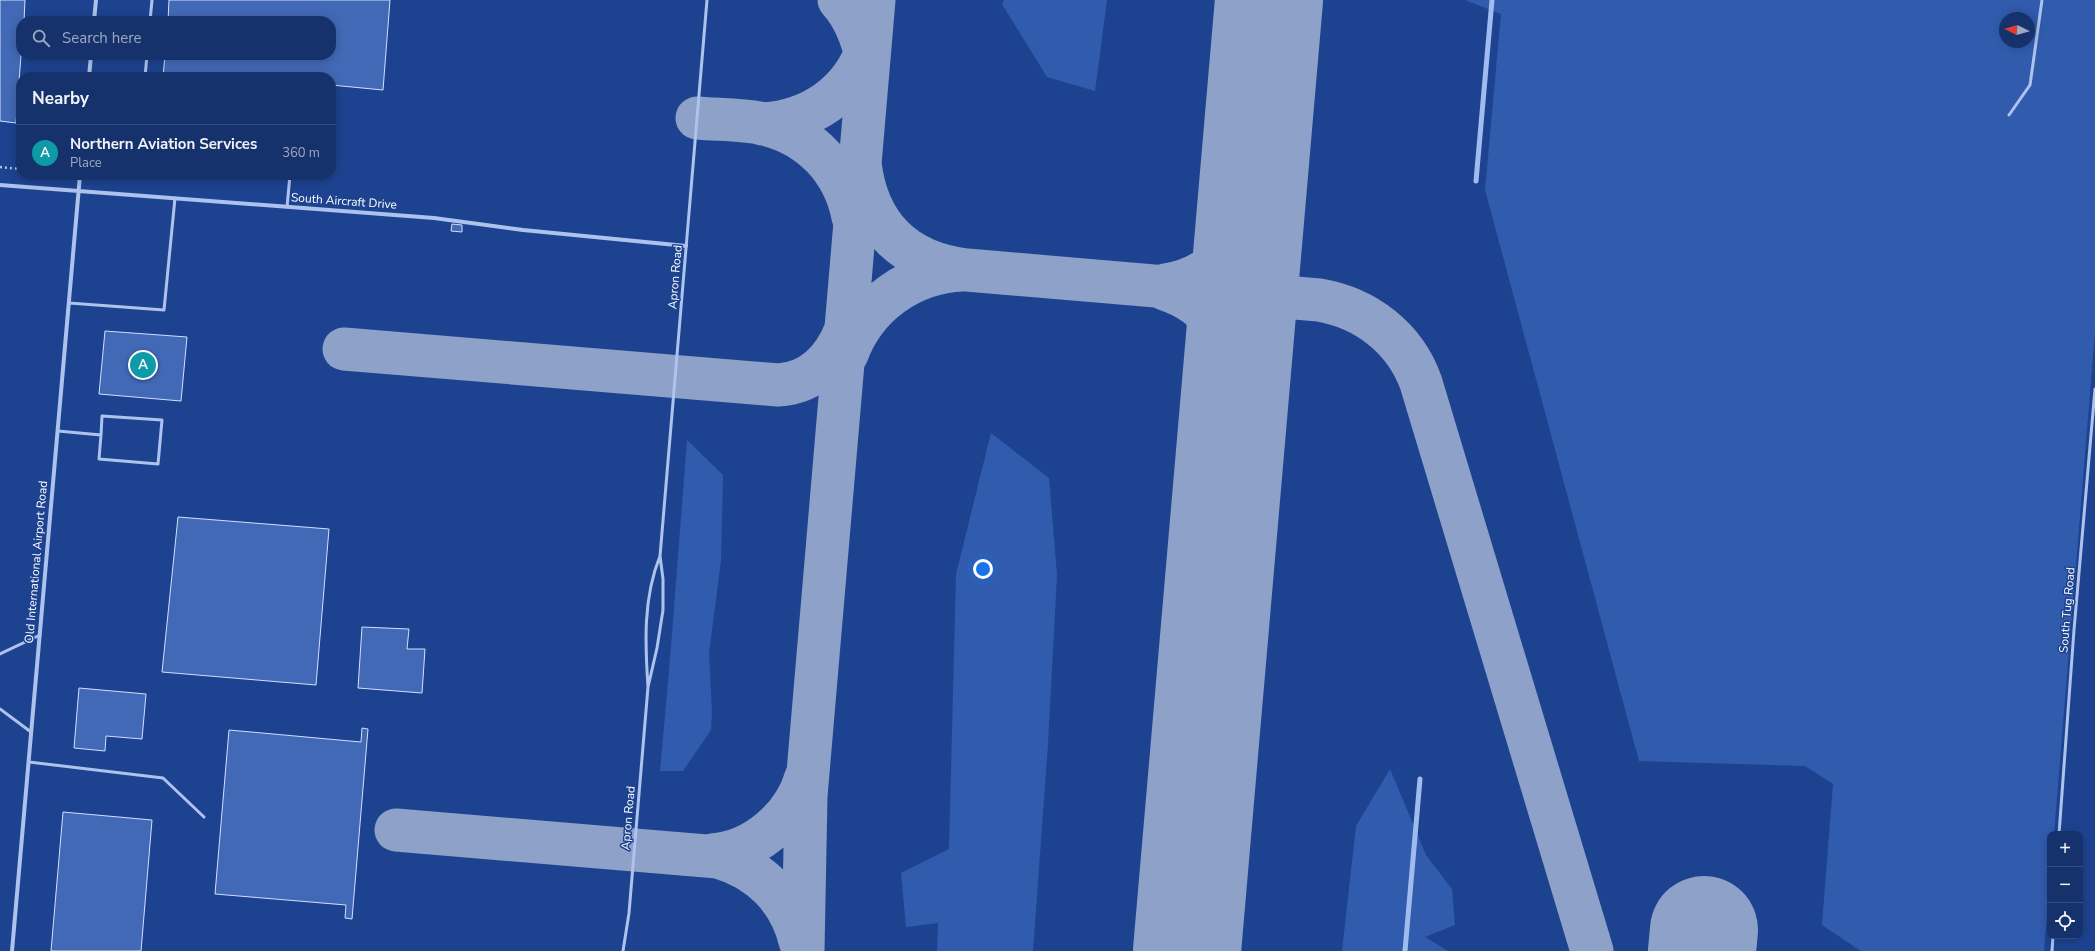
<!DOCTYPE html>
<html lang="en">
<head>
<meta charset="utf-8">
<style>
	:root { --surface:#16326c; --page:#233e74; --text:#f1f3f6; --muted:#9eaac2; --line:#354d7f; --accent:#95b2f1 }
	body { margin:0; font-family:"Nunito Sans",sans-serif; background:var(--page); color:var(--text) }
	.controls { position:absolute; right:12px; bottom:12px; display:grid; overflow:hidden; border-radius:8px; box-shadow:0 2px 10px #0003 }
	.controls button { width:36px; height:36px; display:grid; place-items:center; padding:0; border:0; border-bottom:1px solid var(--line); background:var(--surface); color:var(--text); font:20px sans-serif }
	.compass { position:absolute; left:1999px; top:12px; width:36px; height:36px; border-radius:50%; background:var(--surface); box-shadow:0 2px 10px #0003; rotate:275deg }
	.you { position:absolute; left:983px; top:569px; width:14px; height:14px; margin:-10px; border:3px solid #fff; border-radius:50%; background:#1a73e8; box-shadow:0 0 0 6px #1a73e833 }
	.badge { display:grid; place-items:center; width:26px; height:26px; border-radius:50%; background:var(--accent); color:#fff; font-size:13px; font-weight:700 }
	.pin { position:absolute; translate:-50% -50%; border:2px solid #fff; box-shadow:0 1px 4px #0006 }
	.list { margin:0; padding:0; list-style:none }
	h2 { display:flex; justify-content:space-between; align-items:center; height:52px; margin:0; padding:0 16px; font-size:17px }
	h2 small { font-size:13px; font-weight:400; color:var(--muted) }
	.list li { display:grid; grid-template-columns:26px 1fr auto; gap:12px; align-items:center; box-sizing:border-box; height:56px; padding:0 16px; border-top:1px solid var(--line) }
	.list b { display:block; font-size:15px; white-space:nowrap }
	.list p { margin:0; font-size:13px; white-space:nowrap; color:var(--muted) }
	.list em { font-size:13px; font-style:normal; color:var(--muted) }
	.icon { flex:none; width:22px; height:22px; fill:none; stroke:currentColor; stroke-width:2; stroke-linecap:round; stroke-linejoin:round }
	.map { position:relative; flex:none; width:2095px; height:951px; overflow:hidden }
	.search { position:absolute; background:var(--surface); box-shadow:0 2px 10px #0003; left:16px; top:16px; width:320px; height:44px; display:flex; align-items:center; gap:10px; box-sizing:border-box; padding:0 14px; border-radius:16px; color:var(--muted); font-size:15px }
	.panel { position:absolute; background:var(--surface); box-shadow:0 2px 10px #0003; left:16px; top:72px; width:320px; height:108px; border-radius:16px }
	.map>svg:first-child { display:block }
	.green { fill:#315bad; fill-rule:evenodd }
	.lines { fill:none; stroke-linecap:round; stroke-linejoin:round }
	.stream { stroke:#a0bcef; stroke-width:5 }
	.taxiway { stroke:#8ea1c8; stroke-width:43 }
	.runway { stroke:#8ea1c8; stroke-width:108 }
	.building { fill:#4269b5; stroke:#d2e0fa }
	.path { stroke:#adc3ed; stroke-width:2.5; stroke-dasharray:2 3; stroke-linecap:butt }
	.lane { stroke:#adc3ed; stroke-width:3 }
	.street { stroke:#adc3ed; stroke-width:4 }
	.labels { text-anchor:middle; dominant-baseline:central; stroke-width:3; stroke-linejoin:round; paint-order:stroke }
	.street-label { font-size:12px; fill:#fff; stroke:#1d4390 }
</style>
</head>
<body>
<div class="map">
<svg width="2095" height="951" viewBox="0 0 2095 951">
	<rect width="100%" height="100%" fill="#1d4390"/>
	<path class="green" d="M1004,0H1107L1095,91L1047,77L1002,4Z
		M1465,0H2095V332L2054,834H2050V879L2044,951H1861L1822,925L1833,784L1805,766L1639,761L1485,190L1501,14ZM2005,18H2029V42H2005Z
		M991,433L1049,478L1057,575L1048,744L1033,951H937L938,923L906,927L901,873L949,849L956,574Z
		M687,440L723,475L721,561L709,653L712,712L711,730L683,771H660L670,659Z
		M1390,769L1426,855L1452,889L1455,925L1425,937L1448,951H1342L1356,826Z"/>
	<g class="lines">
		<path class="stream" d="M1476,181L1492,0
			M1405,951L1420,779"/>
		<path class="taxiway" d="M839,0C855,17 862,38 867,60
			M697,118C719,120 743,119 764,124C811,135 844,170 853,217
			M762,124C811,121 852,94 868,46
			M860,163C867,225 904,263 967,270L1319,300C1366,308 1405,338 1421,383L1592,951
			M1165,285C1215,278 1234,246 1252,204
			M1165,289C1219,307 1228,342 1236,393
			M344,349L778,385C813,383 834,360 846,329
			M847,354C865,305 910,272 963,270
			M396,830L718,857C760,869 790,899 800,941
			M712,855C755,852 794,818 806,777
			M803,951L806,796L874,0"/>
		<path class="runway" d="M1187,951L1269,0
			M1702,951L1704,930"/>
	</g>
	<path class="building" d="M0,0H25L24,21H21V55L16,123L0,121Z
		M169,0H390L383,90L331,85V77H163L165,55H331V21H168Z
		M452,224L462,225V232L451,231Z
		M105,331L187,337L181,401L99,394Z
		M178,517L329,529L316,685L162,672Z
		M362,627L409,629L407,649H425L422,693L358,688Z
		M79,688L146,694L142,739L106,736L105,751L74,748Z
		M362,728L368,729L352,919L345,918L346,905L215,894L229,730L361,742Z
		M63,812L152,820L141,951H51Z"/>
	<g class="lines">
		<path class="path" d="M0,167L21,169"/>
		<path class="lane" d="M150,21L152,0
			M145,77L147,55
			M2009,115L2030,85L2042,0
			M287,207L290,175
			M69,303L164,310L175,198
			M58,431L101,435L102,416L162,420L158,464L99,459L101,435
			M0,654L40,635
			M648,687C645,643 643,598 660,556L707,0
			M0,709L31,732
			M29,762L163,778L204,817
			M2059,834L2074,630L2095,389
			M623,951L629,913L648,687L657,648L663,610V579L660,556
			M2052,951L2053,936"/>
		<path class="street" d="M94,21L96,0
			M89,77L91,55
			M0,185L434,218L523,230L686,246
			M12,951L80,175"/>
	</g>
	<g class="labels">
		<g class="street-label">
			<text transform="translate(344 201) rotate(4)">South Aircraft Drive</text>
			<text transform="translate(675 277) rotate(-85)">Apron Road</text>
			<text transform="translate(36 562) rotate(-85)">Old International Airport Road</text>
			<text transform="translate(2067 610) rotate(-85)">South Tug Road</text>
			<text transform="translate(628 818) rotate(-85)">Apron Road</text>
		</g>
	</g>
</svg>
<div class="controls">
<button>+</button>
<button>−</button>
<button><svg class="icon" aria-label="locate" viewBox="0 0 24 24"><circle cx="12" cy="12" r="6"/><path d="M12 2v4M12 18v4M2 12h4M18 12h4"/></svg></button>
</div>
<svg class="compass" viewBox="-18 -18 36 36"><path d="M0-13l5 13h-10z" fill="#e53935"/><path d="M0 13l5-13h-10z" fill="#9eaac2"/></svg>
<div class="you"></div>
<div class="pin badge" style="left:143px;top:365px;background:#0f9aa8">A</div>
<div class="search"><svg class="icon" aria-label="search" viewBox="0 0 24 24"><circle cx="10" cy="10" r="6"/><path d="M15 15l6 6"/></svg>Search here</div>
<section class="panel">
<h2>Nearby<small></small></h2>
<ul class="list">
<li><span class="badge" style="background:#0f9aa8">A</span><div><b>Northern Aviation Services</b><p>Place</p></div><em>360 m</em></li>
</ul>
</section>
</div>
</body>
</html>
